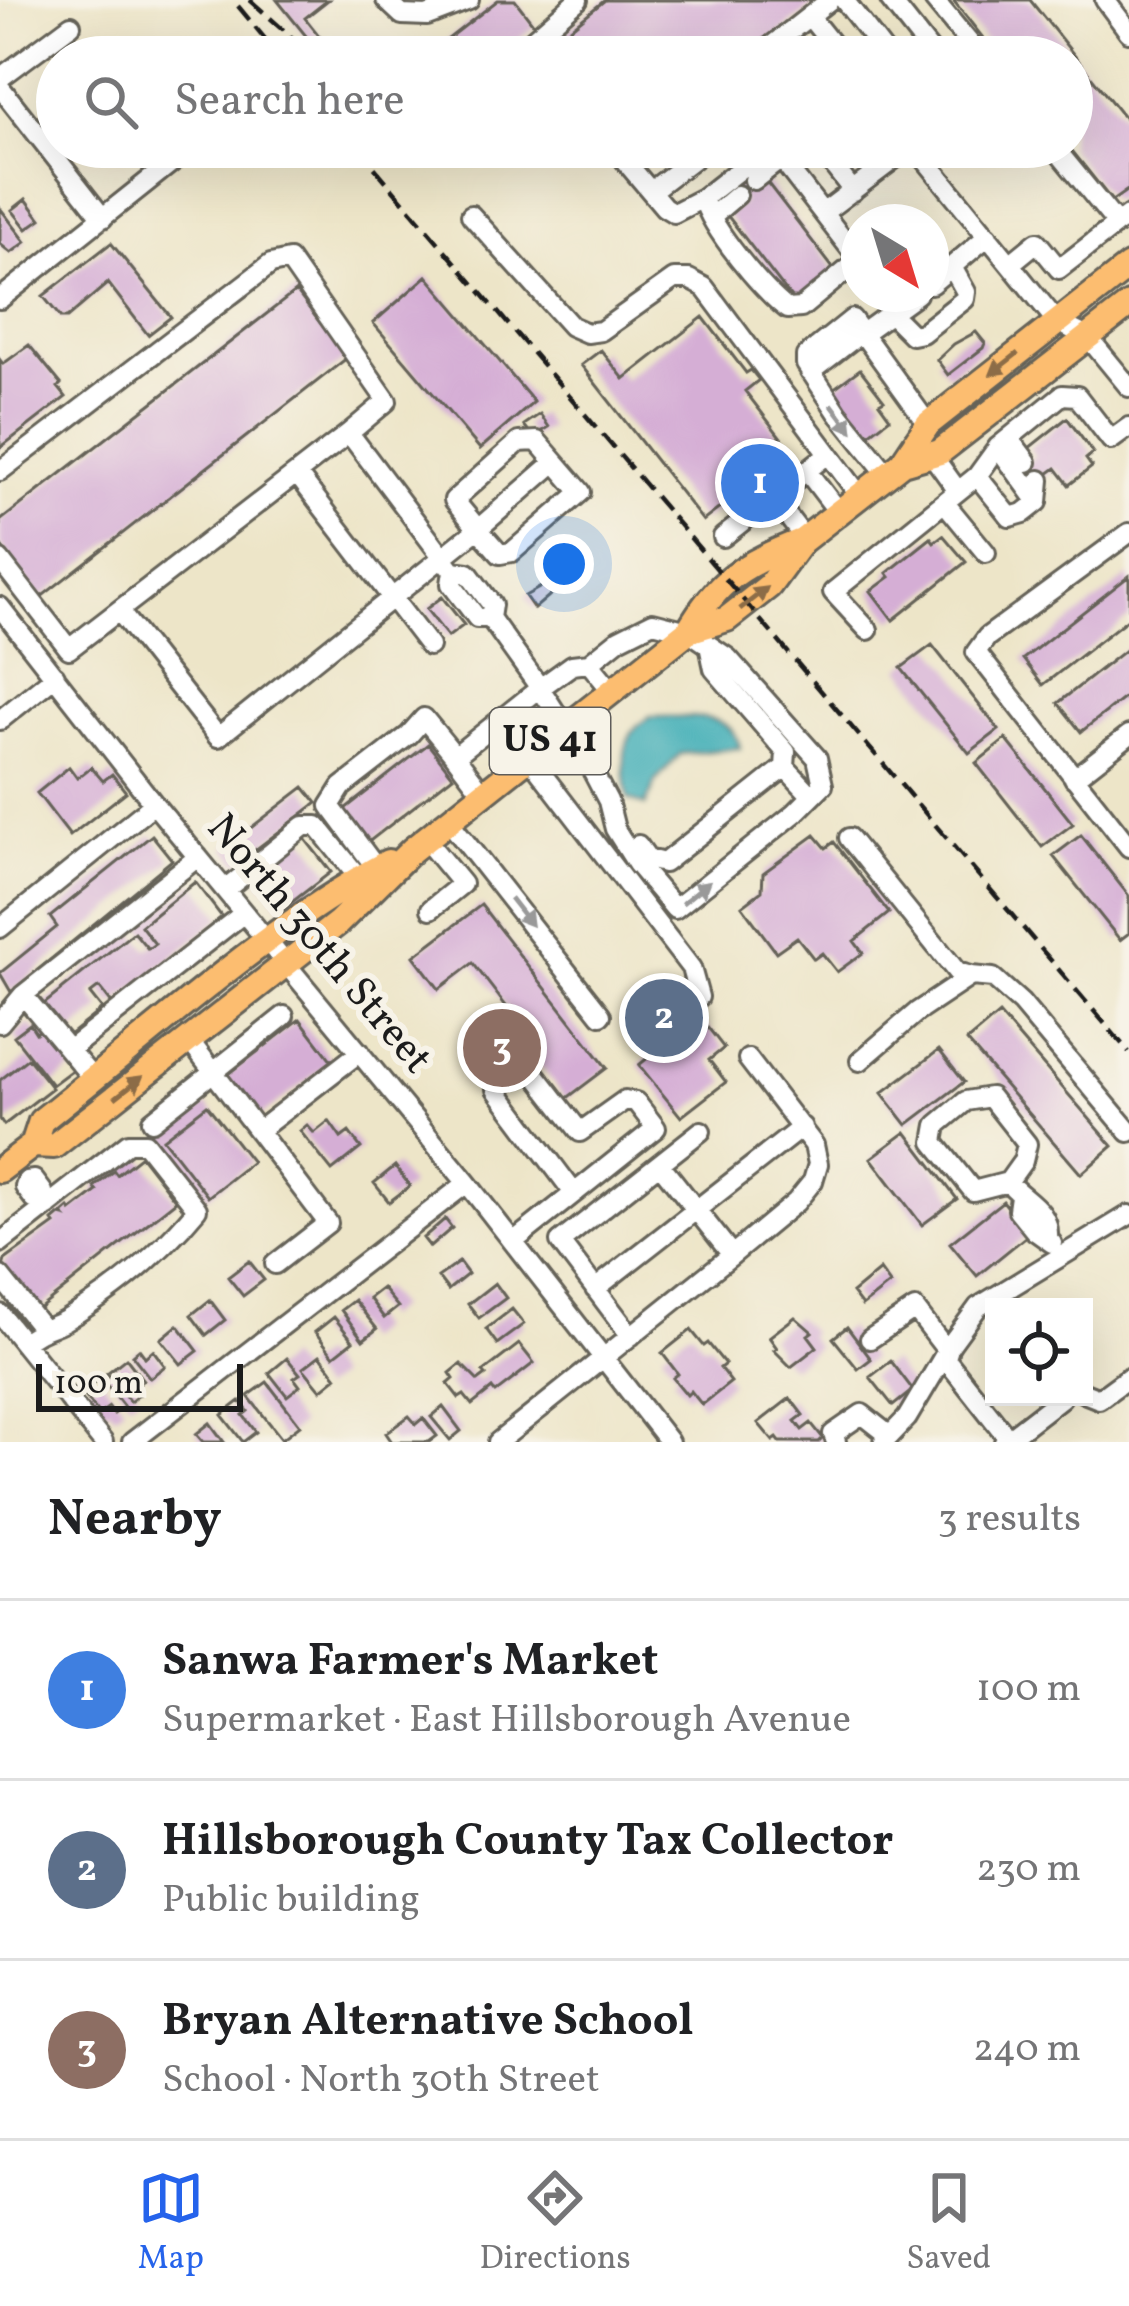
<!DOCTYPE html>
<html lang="en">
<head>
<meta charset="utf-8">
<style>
	:root { --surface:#fff; --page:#f2f2f2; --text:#202124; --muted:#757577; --line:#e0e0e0; --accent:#2563eb }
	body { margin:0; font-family:Vollkorn,serif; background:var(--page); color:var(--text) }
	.controls { position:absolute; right:36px; bottom:36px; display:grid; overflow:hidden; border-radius:0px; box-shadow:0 12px 48px #0002 }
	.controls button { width:108px; height:108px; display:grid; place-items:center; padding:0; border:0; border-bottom:3px solid var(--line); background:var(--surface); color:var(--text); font:60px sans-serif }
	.compass { position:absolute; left:841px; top:204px; width:108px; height:108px; border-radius:50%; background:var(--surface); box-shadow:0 12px 48px #0002; rotate:142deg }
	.scale { position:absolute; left:36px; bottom:30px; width:207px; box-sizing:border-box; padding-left:12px; border:6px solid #1c1c1c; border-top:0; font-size:33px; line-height:42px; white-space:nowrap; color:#1c1c1c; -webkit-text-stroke:9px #f7f3e8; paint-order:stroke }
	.you { position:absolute; left:564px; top:564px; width:42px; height:42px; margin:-30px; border:9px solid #fff; border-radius:50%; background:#1a73e8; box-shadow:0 0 0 18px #1a73e833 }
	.badge { display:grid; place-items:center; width:78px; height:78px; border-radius:50%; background:var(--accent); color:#fff; font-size:39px; font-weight:700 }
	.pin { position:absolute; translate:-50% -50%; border:6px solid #fff; box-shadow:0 3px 12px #0006 }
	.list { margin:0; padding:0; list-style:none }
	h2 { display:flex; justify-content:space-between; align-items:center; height:156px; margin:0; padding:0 48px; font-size:51px }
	h2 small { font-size:39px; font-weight:400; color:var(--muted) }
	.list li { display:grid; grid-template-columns:78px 1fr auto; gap:36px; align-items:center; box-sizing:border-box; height:180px; padding:0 48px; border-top:3px solid var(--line) }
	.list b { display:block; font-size:45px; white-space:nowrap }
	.list p { margin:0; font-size:39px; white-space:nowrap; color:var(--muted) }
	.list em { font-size:39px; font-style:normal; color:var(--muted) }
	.icon { flex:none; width:66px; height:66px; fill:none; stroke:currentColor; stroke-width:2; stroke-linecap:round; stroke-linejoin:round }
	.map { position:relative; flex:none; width:1129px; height:1442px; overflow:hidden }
	.search { position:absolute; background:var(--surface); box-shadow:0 12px 48px #0002; left:36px; right:36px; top:36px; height:132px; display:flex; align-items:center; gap:30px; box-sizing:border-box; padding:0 42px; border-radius:66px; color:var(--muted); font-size:45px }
	.sheet { height:696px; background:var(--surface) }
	nav { display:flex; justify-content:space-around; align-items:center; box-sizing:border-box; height:168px; border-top:3px solid var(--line); background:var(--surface); font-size:33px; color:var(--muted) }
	nav a { display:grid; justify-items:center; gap:6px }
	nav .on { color:var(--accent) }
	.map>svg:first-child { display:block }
	.water { fill:#3bacb5; stroke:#2c6468; stroke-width:3 }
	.building { fill:#d5aed5 }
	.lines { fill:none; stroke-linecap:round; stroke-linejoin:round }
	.minor-casing { stroke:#656258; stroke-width:24 }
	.major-casing { stroke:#656258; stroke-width:30 }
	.minor { stroke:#fff; stroke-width:18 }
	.major { stroke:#fcbd6f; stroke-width:24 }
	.rail { stroke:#1c1c1c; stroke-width:4.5; stroke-dasharray:18 9; stroke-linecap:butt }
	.oneway { fill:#8c6c46 }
	.oneway2 { fill:#999 }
	.labels { text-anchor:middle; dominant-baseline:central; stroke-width:12; stroke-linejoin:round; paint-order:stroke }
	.shield { fill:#f7f3e8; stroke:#5e5c59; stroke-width:3 }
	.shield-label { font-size:39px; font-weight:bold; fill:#1c1c1c }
	.street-label { font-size:42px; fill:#1c1c1c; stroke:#f7f3e8 }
</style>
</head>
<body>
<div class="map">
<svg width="1129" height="1442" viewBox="0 0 1129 1442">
	<rect width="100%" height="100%" fill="#f7f3e8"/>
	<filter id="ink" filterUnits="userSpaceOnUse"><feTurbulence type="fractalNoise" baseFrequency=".00833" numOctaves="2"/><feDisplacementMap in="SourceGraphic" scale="24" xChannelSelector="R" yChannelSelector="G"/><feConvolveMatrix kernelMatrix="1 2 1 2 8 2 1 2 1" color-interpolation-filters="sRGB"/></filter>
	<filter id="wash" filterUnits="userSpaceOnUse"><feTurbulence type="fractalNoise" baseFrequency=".004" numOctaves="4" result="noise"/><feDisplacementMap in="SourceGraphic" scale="48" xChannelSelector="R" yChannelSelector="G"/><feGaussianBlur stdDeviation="2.7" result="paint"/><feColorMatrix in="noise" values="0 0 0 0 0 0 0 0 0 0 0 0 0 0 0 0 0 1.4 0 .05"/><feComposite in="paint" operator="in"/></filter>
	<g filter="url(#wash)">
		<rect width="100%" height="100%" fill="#ede5c8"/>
		<path class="water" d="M650,717C681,718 733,708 740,748L680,754L657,780L645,806L628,799C623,767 618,734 650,717Z"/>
		<g id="blocks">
			<path class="building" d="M277,0H328L305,18L336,57H323Z
				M498,0H515L535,26L495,57H425Z
				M605,0H820L751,57H566L553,42Z
				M953,0H1030L1126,120L1129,117V189L1112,201L1069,147L1072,57H998Z
				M750,174L766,181L836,272L795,303L727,215L743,203L732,187Z
				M26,199L41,219L27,229L12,210Z
				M0,208L26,242L11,253L0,244Z
				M111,243L171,317L148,335L108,283L67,318H61L43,296Z
				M427,276L534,402L480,449L373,323Z
				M296,291L347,358L40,598L0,545V521Z
				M703,317L746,373L751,370L759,380L745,391L792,452L703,521L581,365L601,350L624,379Z
				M976,332L985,343L983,348L948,375L937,360L954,344Z
				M29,345L61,384L58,387L66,397L0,448V360L3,364Z
				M860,369L884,400L879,403L890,418L864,438L829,392Z
				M540,414L549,427L533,437L524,425Z
				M1067,418L1093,453L1086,459L1092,467L1069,485L1056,468L1033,485L1020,468L1035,456L1029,448Z
				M943,535L966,562L893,620L871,591L890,577L887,573L931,538L934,542Z
				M1129,576V618L1043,685L1023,659Z
				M559,577L564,583L534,609L525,596Z
				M442,597L464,625L448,637L426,609Z
				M932,645L999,730L969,753L901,668Z
				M1129,647V694L1081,732L1058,703Z
				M1006,739L1073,824L1042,847L976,763Z
				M428,744L453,776L366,844L341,812Z
				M69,767L77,778L91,767L103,781L112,774L126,792L70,836L37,793Z
				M304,787L317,803L238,863L226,847Z
				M152,835L172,860L11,992L0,973L57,927L50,917Z
				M302,835L331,872L283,909L254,872Z
				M815,835L826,848L834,842L889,913L854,941L863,953L837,972L822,953L814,959L797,937L776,952L742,906L762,891L763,873Z
				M1081,835L1129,896V933L1120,940L1053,856Z
				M195,882L222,917L113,1005L99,987L90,994L102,1009L68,1036L44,1004L134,932L148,949L155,944L141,926Z
				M481,905L607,1068L566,1099L532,1055L539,1049L473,963L439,989L414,956Z
				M689,1003L724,1048L709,1060L726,1082L681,1117L639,1065L655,1052L644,1038L654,1030L649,1024L673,1005L678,1012Z
				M999,1014L1113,1146L1081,1174L967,1041Z
				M300,1019L332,1061L257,1119L225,1077Z
				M30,1024L36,1033L44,1027L76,1067L52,1085L14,1036Z
				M939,1050L964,1082L907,1125L882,1093Z
				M28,1058L52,1088L4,1125L0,1119V1080Z
				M207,1105L252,1162L208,1197L163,1139Z
				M329,1121L341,1138L349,1132L361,1148L332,1171L300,1131L307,1125L314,1133Z
				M906,1132L957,1199L922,1225L871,1158Z
				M141,1156L176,1201L39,1309L3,1267L5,1260L55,1224L53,1221L60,1215L64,1216L62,1214L69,1208L71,1211L97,1191L94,1187L114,1171L117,1175Z
				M395,1166L410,1186L389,1202L374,1183Z
				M1003,1201L1029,1234L977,1276L950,1243Z
				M445,1219L452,1228L430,1247L423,1238Z
				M249,1261L264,1280L243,1296L228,1277Z
				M459,1262L468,1274L448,1290L438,1277Z
				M880,1270L890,1284L862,1306L852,1293Z
				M495,1283L506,1298L479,1318L468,1304Z
				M382,1288L398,1307L384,1318L369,1298Z
				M210,1300L225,1320L206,1335L191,1315Z
				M354,1300L377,1329L363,1340L341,1310Z
				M512,1309L524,1324L497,1344L486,1329Z
				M334,1317L353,1341L334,1356L315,1332Z
				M795,1317L812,1332L808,1335L817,1347L791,1367L774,1350L777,1348L769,1337Z
				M178,1325L198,1351L181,1364L161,1339Z
				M847,1327L871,1359L858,1369L833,1338Z
				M691,1330L704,1346L708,1343L725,1364L720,1368L731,1382L702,1405L691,1391L687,1395L673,1378L678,1374L662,1353Z
				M519,1344L534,1363L495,1393L492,1389L472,1405L464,1395L459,1398L448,1384L454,1379L450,1373L461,1364L478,1381L486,1375L483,1372Z
				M139,1349L145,1357L153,1350L165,1366L150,1378L132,1355Z
				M320,1355L337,1377L321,1390L303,1368Z
				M126,1358L143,1380L134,1388L139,1395L130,1402L107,1373Z
				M287,1358L300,1374L294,1378L300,1386L287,1396L269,1373Z
				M891,1361L913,1390L893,1406L870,1377Z
				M101,1378L124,1407L114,1414L109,1407L99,1414L82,1392Z
				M267,1382L300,1425L282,1439L248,1396Z
				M790,1398L803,1415L795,1421L802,1430L811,1423L823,1438L819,1442H780L777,1438L773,1441L758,1423Z
				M240,1401L248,1411L243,1415L256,1432L243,1442L222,1415Z
				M443,1407L461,1431L450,1440L431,1417Z
				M409,1416L416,1424L423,1418L437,1436L429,1442H392L386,1433Z
				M210,1423L224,1442H203L196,1434Z"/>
		</g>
	</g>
	<g filter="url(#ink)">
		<use href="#blocks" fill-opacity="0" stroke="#656258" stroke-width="3"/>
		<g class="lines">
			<defs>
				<path id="minor" d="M386,0L402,15L427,16L469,0
					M844,0L888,57
					M890,0L935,57
					M934,0L981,57
					M1105,0L1129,32
					M810,17L842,57
					M546,57L533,39L578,0
					M757,57L830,0
					M0,78L71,25
					M0,87L103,218
					M615,147L626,162L644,147
					M768,147L703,198C712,230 761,288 787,309L801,308L859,260
					M772,147L859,260
					M819,147L853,191
					M867,147L883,167
					M915,147L1057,322L1088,337L1129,387
					M1054,147L1117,224L1129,215
					M626,162L664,207L674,213L703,198
					M754,180L781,159
					M651,191L709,147
					M823,213L910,147
					M471,215L571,326L587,333L601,331L674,279H689L704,287L860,496
					M711,217L737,195
					M1010,264L1037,242L1059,269L1117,224
					M931,284L988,236
					M0,299L191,147
					M891,314L912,335L922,333L965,299L966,292L952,267
					M863,333L917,294
					M810,372L862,332
					M1009,438L1027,462
					M998,447L1038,502
					M932,455L958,491
					M0,471L271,264L289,260L387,401L349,433
					M807,471L839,513
					M297,474L429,646
					M888,475L838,413L806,364V356L852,319L928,424
					M977,476L1010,517L1024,513L1038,502L1040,480
					M773,497L805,539
					M945,503L986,553
					M1129,533L987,637L976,652L1129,847
					M723,537L828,454
					M0,560L69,649L349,433L453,571L451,584L477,618H490
					M453,571L468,573L492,605L490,618L540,688L455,756L483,793
					M0,607L154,804L467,1183L669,1442
					M119,611L218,737L478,529L500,554L512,552L581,492L537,441L519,442L454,500L478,529L555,462
					M868,630L833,592L977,476L998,447L1062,395L1077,396L1111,440L1129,427
					M710,650L714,669L786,752L785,767L812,796
					M589,663L572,665L540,688L587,761L608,801L615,829L637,864L675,909L795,813L823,785L817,758L728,658L688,631L653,622L619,639L589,663L612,691
					M0,720L55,676
					M529,757L691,968L699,997
					M1074,778L1129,735
					M448,820L601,1015
					M849,838L957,972L971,976
					M425,839L462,884L431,909
					M638,845L648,859L664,863L785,767
					M377,869L330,806L342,787L409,735L424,718L455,756
					M225,890L304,826H317L359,878
					M0,928L154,804
					M23,995L69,1050
					M0,1023L23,995L198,857
					M189,1040L328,1223L275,1264
					M860,1061L917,1012L971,976L993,978L1021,1003L1129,1132
					M93,1079L69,1050L244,913
					M152,1121L284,1016
					M258,1131L360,1052
					M660,1164L732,1255
					M1008,1182L973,1191L934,1142L937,1125L966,1101L990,1097L1027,1144L1023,1161L1008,1182C1023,1200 1050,1209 1048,1237
					M1020,1196L1018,1210L1035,1231L1052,1243
					M42,1199L43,1192L34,1180L27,1181L25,1187L34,1199H42L48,1206
					M513,1242L656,1128L636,1102L625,1100L580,1132L528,1065L496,1089L574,1193
					M0,1243L128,1143H145L197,1209C161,1253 113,1292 64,1321C49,1329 37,1330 23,1343
					M0,1276L41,1327
					M595,1289L802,1127
					M0,1314L103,1442
					M631,1336L560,1242L701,1131
					M870,1339L915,1309L948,1352
					M945,1358L1011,1442
					M1084,1393L1099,1399L1129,1377
					M132,1442L467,1183
					M498,1442L732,1255L796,1202L813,1181L818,1164L814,1145L748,1059
					M836,1442L833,1434L862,1414L890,1436
					M884,1442L907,1418L951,1344L978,1307L1129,1215
					M1004,1442L1061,1398"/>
				<path id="major" d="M902,463L940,452L1129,305
					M688,631C718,579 744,564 799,542
					M33,1145L54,1146L338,923L412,850L688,631L727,619L769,586L802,541L902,463L928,424L1129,266
					M0,1170L33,1145L41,1121C154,1032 262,931 388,862"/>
			</defs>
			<use href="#minor" class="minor-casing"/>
			<use href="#major" class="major-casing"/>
			<use href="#minor" class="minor"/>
			<use href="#major" class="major"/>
			<path class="rail" d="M250,0L314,57
				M238,6L280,57
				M357,147L1129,1052"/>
		</g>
		<defs><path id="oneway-solid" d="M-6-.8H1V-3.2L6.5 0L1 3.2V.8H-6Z" transform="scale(3)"/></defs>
		<g class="oneway">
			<use href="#oneway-solid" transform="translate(1004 364) rotate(142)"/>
			<use href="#oneway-solid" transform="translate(754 598) rotate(-38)"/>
			<use href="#oneway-solid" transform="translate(129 1087) rotate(-38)"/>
		</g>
		<g class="oneway2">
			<use href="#oneway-solid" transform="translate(842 418) rotate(53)"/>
			<use href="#oneway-solid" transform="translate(696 892) rotate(-39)"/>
			<use href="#oneway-solid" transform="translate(521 912) rotate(52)"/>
		</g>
	</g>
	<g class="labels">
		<rect class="shield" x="490" y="708" width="120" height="66" rx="9"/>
		<g class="shield-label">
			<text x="550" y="741">US 41</text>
		</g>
		<g class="street-label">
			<text transform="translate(318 945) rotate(50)">North 30th Street</text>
		</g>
	</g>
</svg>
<div class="controls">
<button><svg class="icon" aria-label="locate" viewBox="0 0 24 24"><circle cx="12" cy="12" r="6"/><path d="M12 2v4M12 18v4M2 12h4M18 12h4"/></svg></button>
</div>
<svg class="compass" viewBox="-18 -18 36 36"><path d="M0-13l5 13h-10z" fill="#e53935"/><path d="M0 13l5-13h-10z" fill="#757577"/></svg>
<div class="scale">100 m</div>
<div class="you"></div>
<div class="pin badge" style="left:760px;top:483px;background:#3f7fe0">1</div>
<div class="pin badge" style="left:664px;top:1018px;background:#5c6f8a">2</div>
<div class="pin badge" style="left:502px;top:1048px;background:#8d6e63">3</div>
<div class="search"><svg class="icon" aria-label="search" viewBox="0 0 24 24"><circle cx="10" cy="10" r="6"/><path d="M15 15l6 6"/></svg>Search here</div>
</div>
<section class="sheet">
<h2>Nearby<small>3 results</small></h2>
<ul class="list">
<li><span class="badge" style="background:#3f7fe0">1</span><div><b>Sanwa Farmer's Market</b><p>Supermarket · East Hillsborough Avenue</p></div><em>100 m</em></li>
<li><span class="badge" style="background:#5c6f8a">2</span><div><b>Hillsborough County Tax Collector</b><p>Public building</p></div><em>230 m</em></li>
<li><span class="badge" style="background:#8d6e63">3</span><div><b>Bryan Alternative School</b><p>School · North 30th Street</p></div><em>240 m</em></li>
</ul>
</section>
<nav>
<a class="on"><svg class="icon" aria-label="map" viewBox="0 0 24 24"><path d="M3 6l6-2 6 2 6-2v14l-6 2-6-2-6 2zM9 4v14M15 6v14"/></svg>Map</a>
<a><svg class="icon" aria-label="directions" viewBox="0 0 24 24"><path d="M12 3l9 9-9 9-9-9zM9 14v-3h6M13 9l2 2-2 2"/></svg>Directions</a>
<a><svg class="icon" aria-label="saved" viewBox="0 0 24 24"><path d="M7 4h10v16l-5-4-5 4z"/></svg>Saved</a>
</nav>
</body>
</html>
